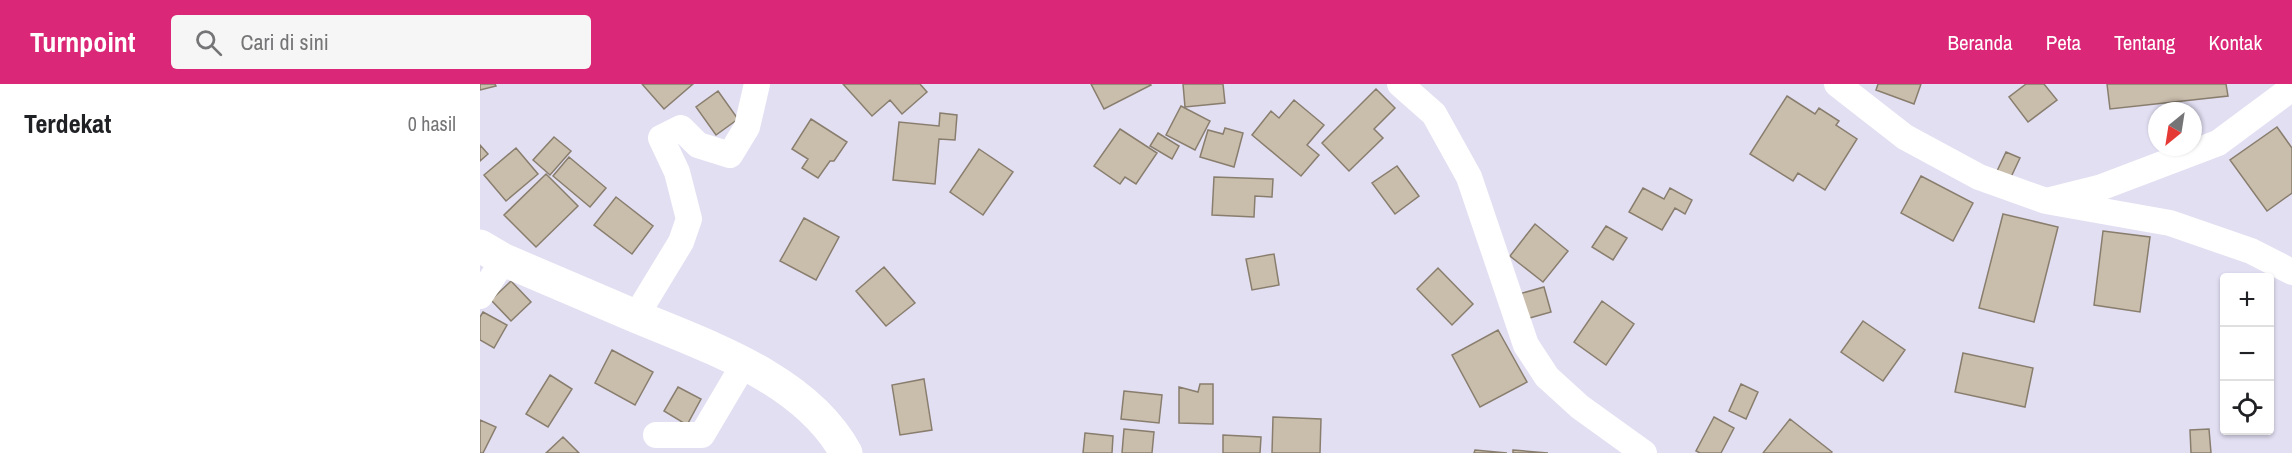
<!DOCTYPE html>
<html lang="id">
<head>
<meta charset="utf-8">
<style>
	:root { --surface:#fff; --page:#f6f6f6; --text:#202124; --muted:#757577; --line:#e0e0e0; --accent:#db2777 }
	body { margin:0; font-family:"Archivo Narrow",sans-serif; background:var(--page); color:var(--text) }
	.controls { position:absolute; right:18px; bottom:18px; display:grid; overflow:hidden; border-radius:6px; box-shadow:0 2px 4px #0004 }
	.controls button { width:54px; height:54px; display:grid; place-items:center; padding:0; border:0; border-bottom:2px solid var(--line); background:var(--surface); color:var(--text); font:30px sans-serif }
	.compass { position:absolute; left:1668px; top:18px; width:54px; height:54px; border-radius:50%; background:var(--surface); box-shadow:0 2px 4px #0004; rotate:210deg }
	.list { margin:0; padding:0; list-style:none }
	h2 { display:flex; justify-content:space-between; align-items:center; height:78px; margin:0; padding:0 24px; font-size:26px }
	h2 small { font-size:20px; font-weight:400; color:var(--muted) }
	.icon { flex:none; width:33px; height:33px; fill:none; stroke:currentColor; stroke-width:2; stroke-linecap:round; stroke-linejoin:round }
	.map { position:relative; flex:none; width:1812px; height:369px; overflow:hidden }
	header { display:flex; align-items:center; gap:36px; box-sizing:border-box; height:84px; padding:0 30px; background:var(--accent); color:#fff }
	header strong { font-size:28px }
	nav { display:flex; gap:33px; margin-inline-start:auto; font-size:21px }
	.search { width:420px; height:54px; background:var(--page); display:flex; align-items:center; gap:15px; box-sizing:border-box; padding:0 21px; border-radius:6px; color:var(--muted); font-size:22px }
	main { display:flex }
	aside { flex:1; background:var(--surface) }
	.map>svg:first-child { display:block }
	.building { fill:#c9bdac; stroke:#897e6e; stroke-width:1.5 }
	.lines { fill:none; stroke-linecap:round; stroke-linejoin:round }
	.minor { stroke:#fff; stroke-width:26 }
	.primary { stroke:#fff; stroke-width:33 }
</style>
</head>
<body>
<header>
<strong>Turnpoint</strong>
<div class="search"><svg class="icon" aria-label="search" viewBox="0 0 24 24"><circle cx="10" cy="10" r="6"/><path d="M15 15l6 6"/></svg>Cari di sini</div>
<nav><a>Beranda</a><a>Peta</a><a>Tentang</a><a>Kontak</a></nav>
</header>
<main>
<aside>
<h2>Terdekat<small>0 hasil</small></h2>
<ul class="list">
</ul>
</aside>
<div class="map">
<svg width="1812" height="369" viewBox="0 0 1812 369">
	<rect width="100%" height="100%" fill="#e2dff3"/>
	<path class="building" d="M0,0H15L16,2L0,6Z
		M162,0H213L184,25Z
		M363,0H440L447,8L422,30L410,16L392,32Z
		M611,0H670L671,1L624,25Z
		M703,0H743L745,19L705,23Z
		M1398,0H1441L1434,20L1396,6Z
		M1546,0H1564L1577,16L1548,38L1529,13Z
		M1627,0H1746L1748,12L1630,25Z
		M896,5L915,24L894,45L903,54L869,87L842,59Z
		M238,7L258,35L236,51L216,23Z
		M1307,12L1335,30L1339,24L1359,37L1356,41L1377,55L1345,106L1318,89L1313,97L1270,70Z
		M814,16L844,41L827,61L839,71L821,92L772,51L791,27L799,34Z
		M701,22L730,37L715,66L686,51Z
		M460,29L477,31L475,56L459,55L455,100L413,96L419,38L459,42Z
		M331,35L367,58L354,77H350L338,94L322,84L328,75L312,65Z
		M1797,43L1812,64V109L1787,127L1750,76Z
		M745,44L763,49L754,83L720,73L728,46L743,50Z
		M640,45L677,69L656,100L645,93L640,100L614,82Z
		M678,49L699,62L692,75L670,62Z
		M74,53L91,67L70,91L53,76Z
		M0,61L8,70L0,77Z
		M36,64L58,90L26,117L4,91Z
		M499,65L533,88L503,131L470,108Z
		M1526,68L1540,74L1531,93L1517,87Z
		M89,73L126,104L110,123L73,92Z
		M917,82L939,112L915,130L892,99Z
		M66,90L98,122L56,163L24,131Z
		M1441,92L1493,119L1473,157L1421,129Z
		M734,93L793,95L792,113L775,112L774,133L732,131Z
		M1163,104L1184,115L1190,104L1212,116L1205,130L1195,124L1182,146L1149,128Z
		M136,113L173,142L152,170L114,141Z
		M1523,130L1578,143L1554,238L1499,224Z
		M324,134L359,153L336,196L300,177Z
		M1055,140L1088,167L1063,198L1030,172Z
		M1126,142L1147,154L1133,176L1112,163Z
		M1623,147L1670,153L1660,228L1614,221Z
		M794,170L799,201L772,206L766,175Z
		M404,183L435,219L406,242L376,207Z
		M958,184L993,220L972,241L937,205Z
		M31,197L51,218L31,237L11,216Z
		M1064,203L1071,228L1046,235L1039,210Z
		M1122,217L1154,240L1126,281L1094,258Z
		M3,228L27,241L14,264L0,256V233Z
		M1383,237L1425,266L1403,297L1361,268Z
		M1018,246L1047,298L1000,323L972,271Z
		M132,266L173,288L155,321L115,299Z
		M1483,269L1553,284L1545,323L1475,308Z
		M70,291L92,305L68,343L46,330Z
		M444,295L452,346L420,351L412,301Z
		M720,300H733V340L699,339V303L718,308Z
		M1261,300L1278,308L1266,335L1249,327Z
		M198,303L221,315L207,341L184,327Z
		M644,307L682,311L679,339L641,335Z
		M793,333L841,335L840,369H792Z
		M1234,333L1254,344L1241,369H1220L1216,367Z
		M1310,335L1352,368L1351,369H1283Z
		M0,336L16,343L3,369H0Z
		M644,345L674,348L672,369H642Z
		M1729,345L1731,369H1711L1710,346Z
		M605,349L633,352L632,369H603Z
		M743,351L781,353L780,369H743Z
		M83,353L99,369H66Z
		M995,366L1027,369H994Z
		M1033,366L1068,369H1033Z"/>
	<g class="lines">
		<path class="minor" d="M920,0L954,30L989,93L1046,261L1067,293L1100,323L1164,369
			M1357,0L1425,53L1499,93L1566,117
			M1812,4L1738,59L1622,103L1566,117L1690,139L1771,167L1812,188
			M0,212L24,176
			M156,232L201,158L209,135L197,88L181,54L201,44L218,61L250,71L267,43L277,0
			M176,351H222L264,280"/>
		<path class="primary" d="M0,162L24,176C68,195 111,213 155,232C229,263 326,295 366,369"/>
	</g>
</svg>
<div class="controls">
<button>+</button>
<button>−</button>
<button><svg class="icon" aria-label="locate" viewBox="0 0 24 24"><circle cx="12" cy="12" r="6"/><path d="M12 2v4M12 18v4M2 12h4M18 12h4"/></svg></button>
</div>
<svg class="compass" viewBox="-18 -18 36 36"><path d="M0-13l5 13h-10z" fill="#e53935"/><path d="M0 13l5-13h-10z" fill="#757577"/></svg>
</div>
</main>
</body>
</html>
